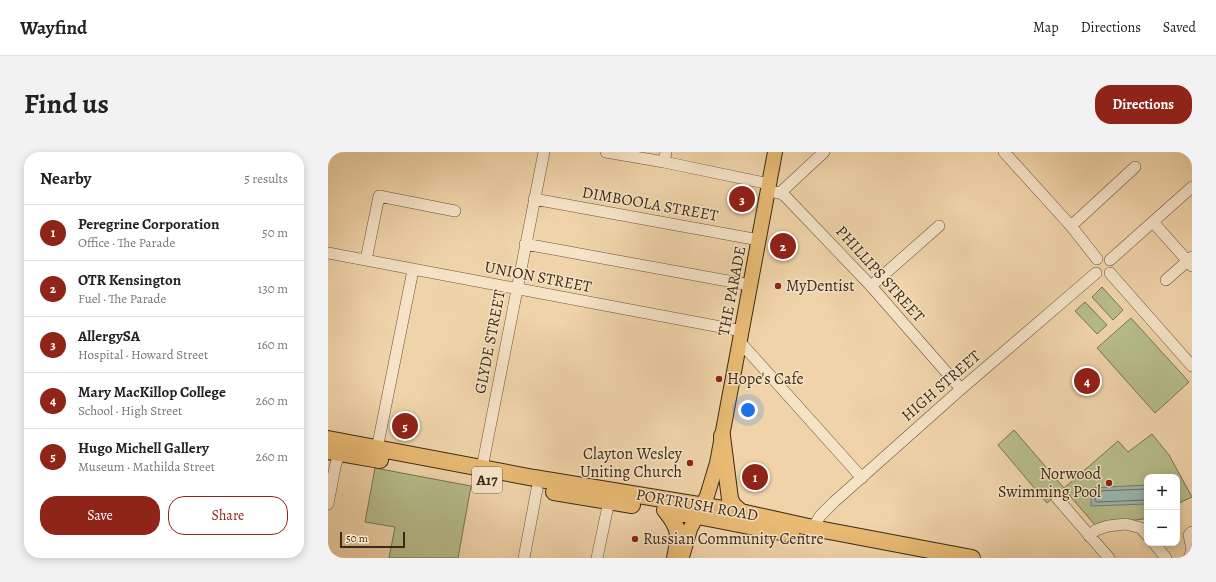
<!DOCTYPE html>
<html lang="en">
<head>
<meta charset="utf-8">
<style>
	:root { --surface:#fff; --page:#f2f2f2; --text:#222; --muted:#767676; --line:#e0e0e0; --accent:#8f2418 }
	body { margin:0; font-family:Alegreya,serif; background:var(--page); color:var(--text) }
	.controls { position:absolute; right:12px; bottom:12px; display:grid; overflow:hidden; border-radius:8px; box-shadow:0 2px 10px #0003 }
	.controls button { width:36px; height:36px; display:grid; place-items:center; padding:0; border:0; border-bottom:1px solid var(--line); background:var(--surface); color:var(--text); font:20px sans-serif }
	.scale { position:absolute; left:12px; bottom:10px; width:65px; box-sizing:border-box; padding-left:4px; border:2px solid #3a2a13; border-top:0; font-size:11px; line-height:14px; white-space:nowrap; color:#3a2a13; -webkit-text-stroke:3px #f5e2c7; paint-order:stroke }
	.you { position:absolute; left:420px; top:258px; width:14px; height:14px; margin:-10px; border:3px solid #fff; border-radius:50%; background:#1a73e8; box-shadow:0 0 0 6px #1a73e833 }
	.badge { display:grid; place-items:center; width:26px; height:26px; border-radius:50%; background:var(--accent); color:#fff; font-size:13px; font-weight:700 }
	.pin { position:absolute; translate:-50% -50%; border:2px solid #fff; box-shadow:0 1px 4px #0006 }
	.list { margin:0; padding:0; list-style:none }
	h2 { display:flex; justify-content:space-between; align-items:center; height:52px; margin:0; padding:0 16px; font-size:17px }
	h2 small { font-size:13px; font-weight:400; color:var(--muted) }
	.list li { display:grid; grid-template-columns:26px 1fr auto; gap:12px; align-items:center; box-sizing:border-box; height:56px; padding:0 16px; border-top:1px solid var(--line) }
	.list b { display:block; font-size:15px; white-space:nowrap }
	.list p { margin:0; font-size:13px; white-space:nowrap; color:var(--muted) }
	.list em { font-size:13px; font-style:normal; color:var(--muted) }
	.actions { display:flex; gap:8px; padding:12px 16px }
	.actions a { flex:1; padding:9px 0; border:1px solid var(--accent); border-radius:16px; text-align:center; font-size:14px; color:var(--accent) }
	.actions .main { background:var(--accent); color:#fff }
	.map { position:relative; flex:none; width:864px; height:406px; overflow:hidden; border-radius:16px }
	header { display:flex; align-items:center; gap:24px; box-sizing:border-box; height:56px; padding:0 20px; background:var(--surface); border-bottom:1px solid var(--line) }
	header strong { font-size:19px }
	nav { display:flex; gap:22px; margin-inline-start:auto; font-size:14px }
	.intro { display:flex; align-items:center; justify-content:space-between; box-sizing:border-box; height:96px; padding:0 24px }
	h1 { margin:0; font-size:28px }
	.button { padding:10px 18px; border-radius:16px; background:var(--accent); color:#fff; font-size:14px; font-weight:700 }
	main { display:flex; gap:24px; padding:0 24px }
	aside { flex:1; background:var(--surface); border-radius:16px; box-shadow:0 2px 10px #0003 }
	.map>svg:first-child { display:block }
	.green { fill:#b6bd8b; stroke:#78744f }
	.water { fill:#9bb7ae; stroke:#747f70 }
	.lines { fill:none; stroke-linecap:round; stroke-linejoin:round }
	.shore { stroke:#6a7060; stroke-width:1 }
	.minor-casing { stroke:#685438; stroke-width:12 }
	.major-casing { stroke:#3a2a13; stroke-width:16 }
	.highway-casing { stroke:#3a2a13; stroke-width:18 }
	.minor { stroke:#f5e2c7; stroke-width:11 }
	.major { stroke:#e8ba74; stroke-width:14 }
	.highway { stroke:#e8ba74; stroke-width:16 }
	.poi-dot { fill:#8f2418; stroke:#f5e2c7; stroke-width:1.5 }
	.labels { text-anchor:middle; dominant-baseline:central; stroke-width:3; stroke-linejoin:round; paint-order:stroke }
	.shield { fill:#f5e2c7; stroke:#726149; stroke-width:1 }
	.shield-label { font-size:15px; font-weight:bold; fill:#3a2a13 }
	.street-label { font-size:16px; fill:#3a2a13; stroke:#f5e2c7 }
	.poi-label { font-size:16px; fill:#3a2a13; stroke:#f5e2c7; text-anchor:start }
</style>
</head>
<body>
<header>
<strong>Wayfind</strong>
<nav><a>Map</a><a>Directions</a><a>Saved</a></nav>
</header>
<div class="intro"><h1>Find us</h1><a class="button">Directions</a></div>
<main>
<aside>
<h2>Nearby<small>5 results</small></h2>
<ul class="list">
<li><span class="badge">1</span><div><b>Peregrine Corporation</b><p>Office · The Parade</p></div><em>50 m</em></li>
<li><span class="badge">2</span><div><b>OTR Kensington</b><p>Fuel · The Parade</p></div><em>130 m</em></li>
<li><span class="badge">3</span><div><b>AllergySA</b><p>Hospital · Howard Street</p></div><em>160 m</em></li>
<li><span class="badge">4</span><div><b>Mary MacKillop College</b><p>School · High Street</p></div><em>260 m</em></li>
<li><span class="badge">5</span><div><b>Hugo Michell Gallery</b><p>Museum · Mathilda Street</p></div><em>260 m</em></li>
</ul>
<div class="actions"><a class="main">Save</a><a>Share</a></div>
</aside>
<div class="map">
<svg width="864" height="406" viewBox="0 0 864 406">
	<rect width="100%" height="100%" fill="#f0d3a9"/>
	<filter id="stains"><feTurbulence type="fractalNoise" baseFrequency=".005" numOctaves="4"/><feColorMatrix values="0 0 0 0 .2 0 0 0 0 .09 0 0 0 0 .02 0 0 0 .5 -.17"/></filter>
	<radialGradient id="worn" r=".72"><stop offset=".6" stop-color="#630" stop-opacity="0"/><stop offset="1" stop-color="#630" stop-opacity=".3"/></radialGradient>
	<path class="green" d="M774,135L795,158L785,168L764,145Z
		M757,150L779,173L769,182L747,159Z
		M803,166L861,230L827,261L769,196Z
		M686,278L736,336L790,289L800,300L824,282L841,303L864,345L849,352V325H819V366L815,367L767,373L736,337L719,351L670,293Z
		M47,316L143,334L130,406H61L67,375L37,370Z"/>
	<path class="water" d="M819,333V352L763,354V336Z"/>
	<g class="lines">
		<path class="shore" d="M819,337L769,339L767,341V349L769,350L819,348"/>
		<defs>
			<path id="minor" d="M278,0L336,10L441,32
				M676,0L743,74L769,107
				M336,10L338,0
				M440,39L452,41L457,44L543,134L633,237
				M452,41L496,0
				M206,47L431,88
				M825,70L864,114
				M743,74L807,15
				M197,92L422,133
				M0,101L414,179
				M38,108L51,44L127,59
				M782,108L864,35
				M782,121L864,214
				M838,128L864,105
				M543,134L611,74
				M412,190L534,326
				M49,297L85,118
				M154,316L216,0
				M729,346L781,406
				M0,352L7,315L11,301
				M485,376L492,364L506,350L633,237L768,121
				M761,384L768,378L780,374L798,372L813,376L819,383
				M826,391L838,406
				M196,406L209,337
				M269,406L281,349
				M861,406L864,398L861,383L864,380"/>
			<path id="major" d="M354,405L362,377L379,344L389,311L447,0"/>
			<path id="highway" d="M394,284L402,347L405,353L413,360
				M0,287L206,326L413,360L485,376L644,406
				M0,299L52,308
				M226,340L304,353
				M337,358C352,376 352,383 347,406
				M349,360L463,382"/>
		</defs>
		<use href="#minor" class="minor-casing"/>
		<use href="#major" class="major-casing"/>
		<use href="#highway" class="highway-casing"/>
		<use href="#minor" class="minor"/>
		<use href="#major" class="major"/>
		<use href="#highway" class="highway"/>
	</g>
	<g class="poi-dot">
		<circle cx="450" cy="134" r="4"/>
		<circle cx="391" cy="227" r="4"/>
		<circle cx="362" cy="311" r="4"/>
		<circle cx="781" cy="331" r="4"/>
		<circle cx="307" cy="387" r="4"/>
	</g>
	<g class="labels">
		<rect class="shield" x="144" y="315" width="30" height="26" rx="3"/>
		<g class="shield-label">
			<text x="159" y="328">A17</text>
		</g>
		<g class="street-label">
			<text transform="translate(322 52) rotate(10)">DIMBOOLA STREET</text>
			<text transform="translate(552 122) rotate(48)">PHILLIPS STREET</text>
			<text transform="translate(210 125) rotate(11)">UNION STREET</text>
			<text transform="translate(404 139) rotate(-79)">THE PARADE</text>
			<text transform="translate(162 190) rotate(-79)">GLYDE STREET</text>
			<text transform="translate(613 234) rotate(-41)">HIGH STREET</text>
			<text transform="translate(369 353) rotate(10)">PORTRUSH ROAD</text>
		</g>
		<g class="poi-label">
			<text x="458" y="134">MyDentist</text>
			<text x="399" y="227">Hope's Cafe</text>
			<text x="354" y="302" text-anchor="end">Clayton Wesley<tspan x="354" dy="18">Uniting Church</tspan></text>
			<text x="773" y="322" text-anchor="end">Norwood<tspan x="773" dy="18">Swimming Pool</tspan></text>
			<text x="315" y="387">Russian Community Centre</text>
		</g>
	</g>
	<rect width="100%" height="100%" filter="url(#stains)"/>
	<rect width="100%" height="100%" fill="url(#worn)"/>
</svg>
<div class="controls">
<button>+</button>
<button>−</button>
</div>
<div class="scale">50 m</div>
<div class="you"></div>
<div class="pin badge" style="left:427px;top:325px">1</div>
<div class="pin badge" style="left:455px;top:94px">2</div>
<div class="pin badge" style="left:414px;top:47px">3</div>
<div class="pin badge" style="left:759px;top:229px">4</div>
<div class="pin badge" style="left:77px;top:274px">5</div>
</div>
</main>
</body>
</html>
